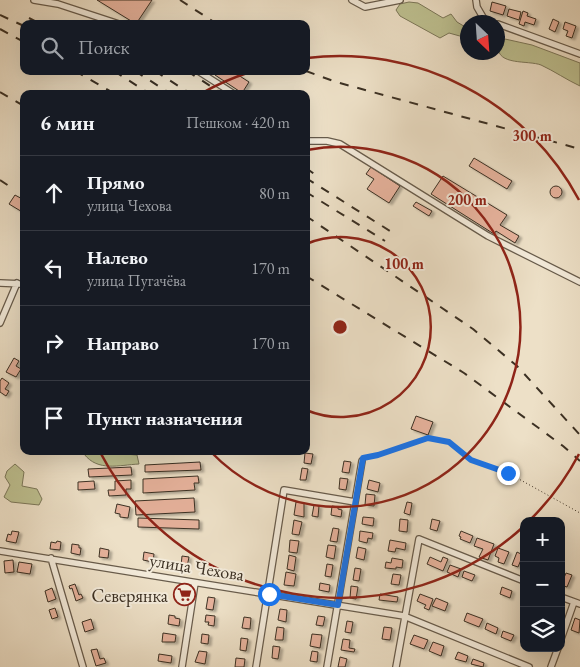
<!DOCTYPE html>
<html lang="ru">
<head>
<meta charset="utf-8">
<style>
	:root { --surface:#171b24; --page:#242831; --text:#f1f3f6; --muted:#9ea1a6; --line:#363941 }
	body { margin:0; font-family:"EB Garamond",serif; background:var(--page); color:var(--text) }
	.controls { position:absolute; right:15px; bottom:15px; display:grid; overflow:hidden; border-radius:10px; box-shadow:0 5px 20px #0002 }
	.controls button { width:45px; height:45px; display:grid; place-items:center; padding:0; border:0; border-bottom:1px solid var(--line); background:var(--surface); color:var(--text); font:25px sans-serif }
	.compass { position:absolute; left:460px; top:15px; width:45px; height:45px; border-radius:50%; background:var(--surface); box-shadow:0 5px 20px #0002; rotate:155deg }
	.stop { position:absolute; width:15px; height:15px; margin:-11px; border:4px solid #1a73e8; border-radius:50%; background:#fff }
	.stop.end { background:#1a73e8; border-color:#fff; box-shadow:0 1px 5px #0008 }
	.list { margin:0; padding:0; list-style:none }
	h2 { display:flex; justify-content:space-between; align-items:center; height:65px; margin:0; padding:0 20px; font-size:21px }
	h2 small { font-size:16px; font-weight:400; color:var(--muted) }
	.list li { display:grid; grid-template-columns:32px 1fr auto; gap:15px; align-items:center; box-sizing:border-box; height:75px; padding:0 20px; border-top:1px solid var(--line) }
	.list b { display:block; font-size:19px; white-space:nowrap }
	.list p { margin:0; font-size:16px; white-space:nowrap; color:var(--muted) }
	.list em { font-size:16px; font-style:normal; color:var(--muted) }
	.icon { flex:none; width:28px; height:28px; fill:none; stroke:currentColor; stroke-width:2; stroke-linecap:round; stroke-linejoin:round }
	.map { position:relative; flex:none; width:580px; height:667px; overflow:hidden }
	.search { position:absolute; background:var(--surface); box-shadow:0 5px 20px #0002; left:20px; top:20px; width:290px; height:55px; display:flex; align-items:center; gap:12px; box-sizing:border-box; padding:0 18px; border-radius:10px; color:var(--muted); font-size:19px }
	.panel { position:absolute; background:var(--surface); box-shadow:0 5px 20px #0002; left:20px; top:90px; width:290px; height:365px; border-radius:10px }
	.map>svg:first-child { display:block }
	.green { fill:#bec191; stroke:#7c785a }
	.building { fill:#e6b29c; stroke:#3b3023; filter:url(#shadow) }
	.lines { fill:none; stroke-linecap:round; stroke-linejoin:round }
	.minor-casing { stroke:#685c4c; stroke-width:8 }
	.path { stroke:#3b3023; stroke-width:1; stroke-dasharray:1 2.5; stroke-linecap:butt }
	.minor { stroke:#f3ebdb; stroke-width:5.5 }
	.rail { stroke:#3b3023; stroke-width:2; stroke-dasharray:9 9; stroke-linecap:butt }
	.route { stroke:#1a73e8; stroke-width:6 }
	.ring { fill:none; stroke:#8f2418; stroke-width:2.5 }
	.labels { text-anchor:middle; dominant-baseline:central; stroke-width:4; stroke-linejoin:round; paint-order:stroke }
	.street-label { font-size:18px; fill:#3b3023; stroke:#f3ebdb }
	.poi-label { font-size:18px; fill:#3b3023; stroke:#f3ebdb; text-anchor:end }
	.centre { fill:#8f2418; stroke:#f3ebdb; stroke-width:2.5 }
	.ring-label { font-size:15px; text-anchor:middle; font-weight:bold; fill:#8f2418; stroke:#f3ebdb; stroke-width:4; stroke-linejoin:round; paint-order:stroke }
</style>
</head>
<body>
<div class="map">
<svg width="580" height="667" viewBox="0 0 580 667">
	<defs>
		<filter id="shadow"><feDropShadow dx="3" dy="2" stdDeviation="1" flood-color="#0004"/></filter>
	</defs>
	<rect width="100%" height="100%" fill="#ede0c7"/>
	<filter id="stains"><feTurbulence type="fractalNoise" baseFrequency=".004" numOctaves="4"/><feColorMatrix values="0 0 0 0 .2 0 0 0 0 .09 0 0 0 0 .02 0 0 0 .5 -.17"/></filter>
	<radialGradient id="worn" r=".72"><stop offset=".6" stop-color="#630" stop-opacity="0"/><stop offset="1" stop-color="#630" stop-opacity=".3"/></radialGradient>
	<path class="green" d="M409,2L418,3L443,18L451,14L457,22L467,28V38L449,33L440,38L400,16L396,10L400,4Z
		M505,39L532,45L580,63V86C567,80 554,71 541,65C528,60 497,66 498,46Z
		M86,451H112L113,453L137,455L139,464C119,465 98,472 84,454Z
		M15,464L24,472L22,486L37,489L42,499L39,505L11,502L4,497L10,485L5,477L7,471Z"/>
	<path class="building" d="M97,0H152L136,24Z
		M492,2L506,6L503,15L490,11Z
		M509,9L521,12L519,20L507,16Z
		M523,11L528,13L527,16L536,19L534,25L525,22L524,26L519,24Z
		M553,19L559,22L555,32L549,29Z
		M565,22L576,26L572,38L566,36L568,31L563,29Z
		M218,71H232L249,82L242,93L215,75Z
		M474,158L512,181L507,189L469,166Z
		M371,167L400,186L389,203L367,189L374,179L366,174Z
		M443,176L507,215L500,225L519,236L515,243L496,231L494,234L431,194Z
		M550 192a6 6 0 1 1 12 0a6 6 0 1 1-12 0Z
		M15,195L24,200V213L9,204Z
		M416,202L432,211L429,216L413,206Z
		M14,358L19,361L16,366L21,369L16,377L6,372Z
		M2,378L9,383L5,389L9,391L6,396L0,392V381Z
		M416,416L433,422L428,435L411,429Z
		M305,453L313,454L311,464L304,463Z
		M344,461L351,462L349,473L342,472Z
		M200,462L201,470L145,472V465Z
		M131,467L132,475L89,477L88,469Z
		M302,468L308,469L306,480H300Z
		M198,476L199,483H194L195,490L143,493V479Z
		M340,478L348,479L346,490L339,489Z
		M131,480V489H126V495L109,496L108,490H115V481Z
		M369,480L380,483L378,492L367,489Z
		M94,481L95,489L78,490V482Z
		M366,494L375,495L374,506L365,505Z
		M194,498L195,512L136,515L135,501Z
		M296,502L304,503V517L294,515Z
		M407,502L412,503L410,515L404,513Z
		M117,504L130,507L128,518L120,517V514L115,513Z
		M314,505L319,506L318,517L312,516Z
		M332,506L338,507V509L342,510L341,517L331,515Z
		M363,517L374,518L373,526L362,524Z
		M138,518L199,520V529L138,527Z
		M400,519L408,520L407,532L399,531Z
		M432,519L440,521L437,531L430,529Z
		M294,520L302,522L299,535L292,534Z
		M333,528L339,529L337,542L330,541Z
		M12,531L19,532L16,543L6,541L8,534L11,535Z
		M360,531L373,533L372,539L368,538L367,543L359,541Z
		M461,531L473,536L470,543L460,539L461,537L459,536Z
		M477,538L494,544L488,560L479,557L483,549L474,546Z
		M290,540L299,541L297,553L289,552Z
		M390,540L406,543L405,550L396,548L395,552L388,551Z
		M57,541L61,542L60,550L50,549L51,542L56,543Z
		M72,544L79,545V548H81L80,555L71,553Z
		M328,545L336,546L334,559L326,557Z
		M358,547L366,549L364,560L356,558Z
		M100,548L109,550L108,558L99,557Z
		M498,548L509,552L504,564L498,562L499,558L495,556Z
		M144,552L154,554L153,562L143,560Z
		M517,552L523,555L518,567L512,565Z
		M289,555L296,557L294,571L287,569Z
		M182,556L189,557L187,567L181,566Z
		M430,557L441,562L443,557L448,559L443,571L427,564Z
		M392,558L403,560L402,568L396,567V569L385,568L386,562L391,563Z
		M13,560L14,572L5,573L4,561Z
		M19,562L32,564L30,574L17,572Z
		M327,564L333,565L331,577L325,576Z
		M450,565L461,569L458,577L447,572Z
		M355,568L361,569L359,581L353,580Z
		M464,571L475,575L472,581L462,577Z
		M286,572L296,574L294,586L284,585Z
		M566,573L572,575L567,587L561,585Z
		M393,574L401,575L399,585L391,584Z
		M320,583L330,585L329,592L319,590Z
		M75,584L79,595L81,594L83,598L76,601L72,588L70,589L69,586Z
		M351,586L358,587L356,599L350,598Z
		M502,587L512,591L510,598L500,594Z
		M52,588L56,599L48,602L45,591Z
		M181,590L188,591L187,600L179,599Z
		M380,594L398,597L397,602L379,600Z
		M420,594L433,599L429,610L424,608L426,605L417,601Z
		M208,597L215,598L213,610L206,609Z
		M436,598L448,603L445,611L432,606Z
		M55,608L58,617L52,619L49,610Z
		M280,609L287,610L286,622L278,620Z
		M467,613L483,619L479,627L464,621Z
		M169,615L175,616V618L180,619L179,626L168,624Z
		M206,615L215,616L214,626L208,625L209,622H205Z
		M318,616L325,617L323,626L316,625Z
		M244,617L251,618L250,629L242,628Z
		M575,618L580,620L579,633L571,630Z
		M91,619L94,629L85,632L82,622Z
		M347,621L353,622L351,633L345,632Z
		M487,623L498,628L496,634L485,629Z
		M277,627L284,628L283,640H275Z
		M384,627L392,628L390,640L382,639Z
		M503,631L514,635L511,641L501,637Z
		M163,633L176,635L175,642H162Z
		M202,634L209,635L208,644L201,643Z
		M312,634L322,635L320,648L310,646Z
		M414,635L428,640L424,649L410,644Z
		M241,638L248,639L246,651L240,650Z
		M343,639L350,640L349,648L355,649L354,652L341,650Z
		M433,642L444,646L441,656L429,651Z
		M273,646L280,647L278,659L272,658Z
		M97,649L100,659L104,658L106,663L96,666L91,650Z
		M199,651L207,652L205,664L195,662Z
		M312,651L318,652L317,662L310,661Z
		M458,652L468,656L466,662L455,659Z
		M159,654L172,656L171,663L158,661Z
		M340,657L347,659L345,667H338Z
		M236,658L245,659L244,667H235Z
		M473,659L484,663L483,667L471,664Z"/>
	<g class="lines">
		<defs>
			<path id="minor" d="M34,0L58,4L119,24
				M352,0L365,7L400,0
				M476,0L477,7L484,19L492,22
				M498,24L580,54
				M198,71L234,94
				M306,141H327L340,144L488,236L580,282
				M0,283L24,284
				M0,323L17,283
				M0,551L404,616L529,667
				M51,558L83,667
				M561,597L580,604
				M561,639L574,602
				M182,667L195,583
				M256,667L284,490L355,502
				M327,667L362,461
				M396,667L419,539L524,581
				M551,667L558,648"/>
		</defs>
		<use href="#minor" class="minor-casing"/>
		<path class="path" d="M366,457L378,455L428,438L449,442L471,461L508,473L580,513"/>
		<use href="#minor" class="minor"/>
		<path class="rail" d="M180,0L217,24
			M0,15L24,26
			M29,18L41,24
			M0,29L24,42
			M75,71L115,94
			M114,71L150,94
			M135,71L171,94
			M155,71L191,94
			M172,71L173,72
			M187,71L223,94
			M306,71L336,82L580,149
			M0,92L24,106
			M306,168L317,176
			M306,178L390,231
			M0,180L12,188
			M306,192L385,241
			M306,216L473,329L517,366L580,435
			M306,276L464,373L563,446L580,461"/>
	</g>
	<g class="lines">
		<path class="route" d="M269,594L338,605L363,458L378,455L428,438L449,442L471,460L508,473"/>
	</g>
	<g class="ring">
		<path d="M306 244A90 90 0 1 1 306 410"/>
		<path d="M307 150A180 180 0 1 1 211 452"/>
		<path d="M579 454A271 271 0 0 1 530 520M523 527A271 271 0 0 1 100 452M202 93A271 271 0 0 1 250 72M307 58A271 271 0 0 1 579 200"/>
	</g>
	<defs>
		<symbol id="supermarket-ring" viewBox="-11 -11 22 22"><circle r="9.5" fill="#f3ebdb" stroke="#8f2418" stroke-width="1.5"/><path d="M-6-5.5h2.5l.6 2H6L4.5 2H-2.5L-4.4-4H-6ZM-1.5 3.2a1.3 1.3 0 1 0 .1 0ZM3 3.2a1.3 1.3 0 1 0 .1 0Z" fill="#8f2418"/></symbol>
	</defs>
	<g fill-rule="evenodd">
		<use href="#supermarket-ring" x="172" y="582" width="25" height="25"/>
	</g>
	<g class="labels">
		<g class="street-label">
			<text transform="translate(197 567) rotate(9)">улица Чехова</text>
		</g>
		<g class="poi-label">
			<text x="168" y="595">Северянка</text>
		</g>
	</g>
	<circle cx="340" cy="327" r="8" class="centre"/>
	<g class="ring-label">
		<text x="532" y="141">300 m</text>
		<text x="467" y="205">200 m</text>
		<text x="404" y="269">100 m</text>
	</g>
	<rect width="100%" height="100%" filter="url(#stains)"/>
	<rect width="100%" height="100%" fill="url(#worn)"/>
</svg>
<div class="controls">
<button>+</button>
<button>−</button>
<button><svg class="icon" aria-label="layers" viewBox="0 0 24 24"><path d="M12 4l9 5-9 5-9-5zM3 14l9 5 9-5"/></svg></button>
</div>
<svg class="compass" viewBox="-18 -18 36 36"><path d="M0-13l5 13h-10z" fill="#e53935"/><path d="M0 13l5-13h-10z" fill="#9ea1a6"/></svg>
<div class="stop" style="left:269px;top:594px"></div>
<div class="stop end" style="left:508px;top:473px"></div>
<div class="search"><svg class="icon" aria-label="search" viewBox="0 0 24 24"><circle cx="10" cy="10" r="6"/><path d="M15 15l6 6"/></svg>Поиск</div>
<section class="panel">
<h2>6 мин<small>Пешком · 420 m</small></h2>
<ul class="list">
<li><svg class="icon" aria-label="ahead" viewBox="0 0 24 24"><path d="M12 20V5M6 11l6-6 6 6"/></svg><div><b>Прямо</b><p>улица Чехова</p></div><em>80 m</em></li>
<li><svg class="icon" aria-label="left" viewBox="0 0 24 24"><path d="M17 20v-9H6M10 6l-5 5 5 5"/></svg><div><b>Налево</b><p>улица Пугачёва</p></div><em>170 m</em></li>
<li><svg class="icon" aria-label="right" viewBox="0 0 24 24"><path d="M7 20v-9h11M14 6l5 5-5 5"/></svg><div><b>Направо</b></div><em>170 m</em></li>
<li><svg class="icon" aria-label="arrive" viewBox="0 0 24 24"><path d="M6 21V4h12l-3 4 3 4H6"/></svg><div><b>Пункт назначения</b></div></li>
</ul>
</section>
</div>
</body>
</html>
